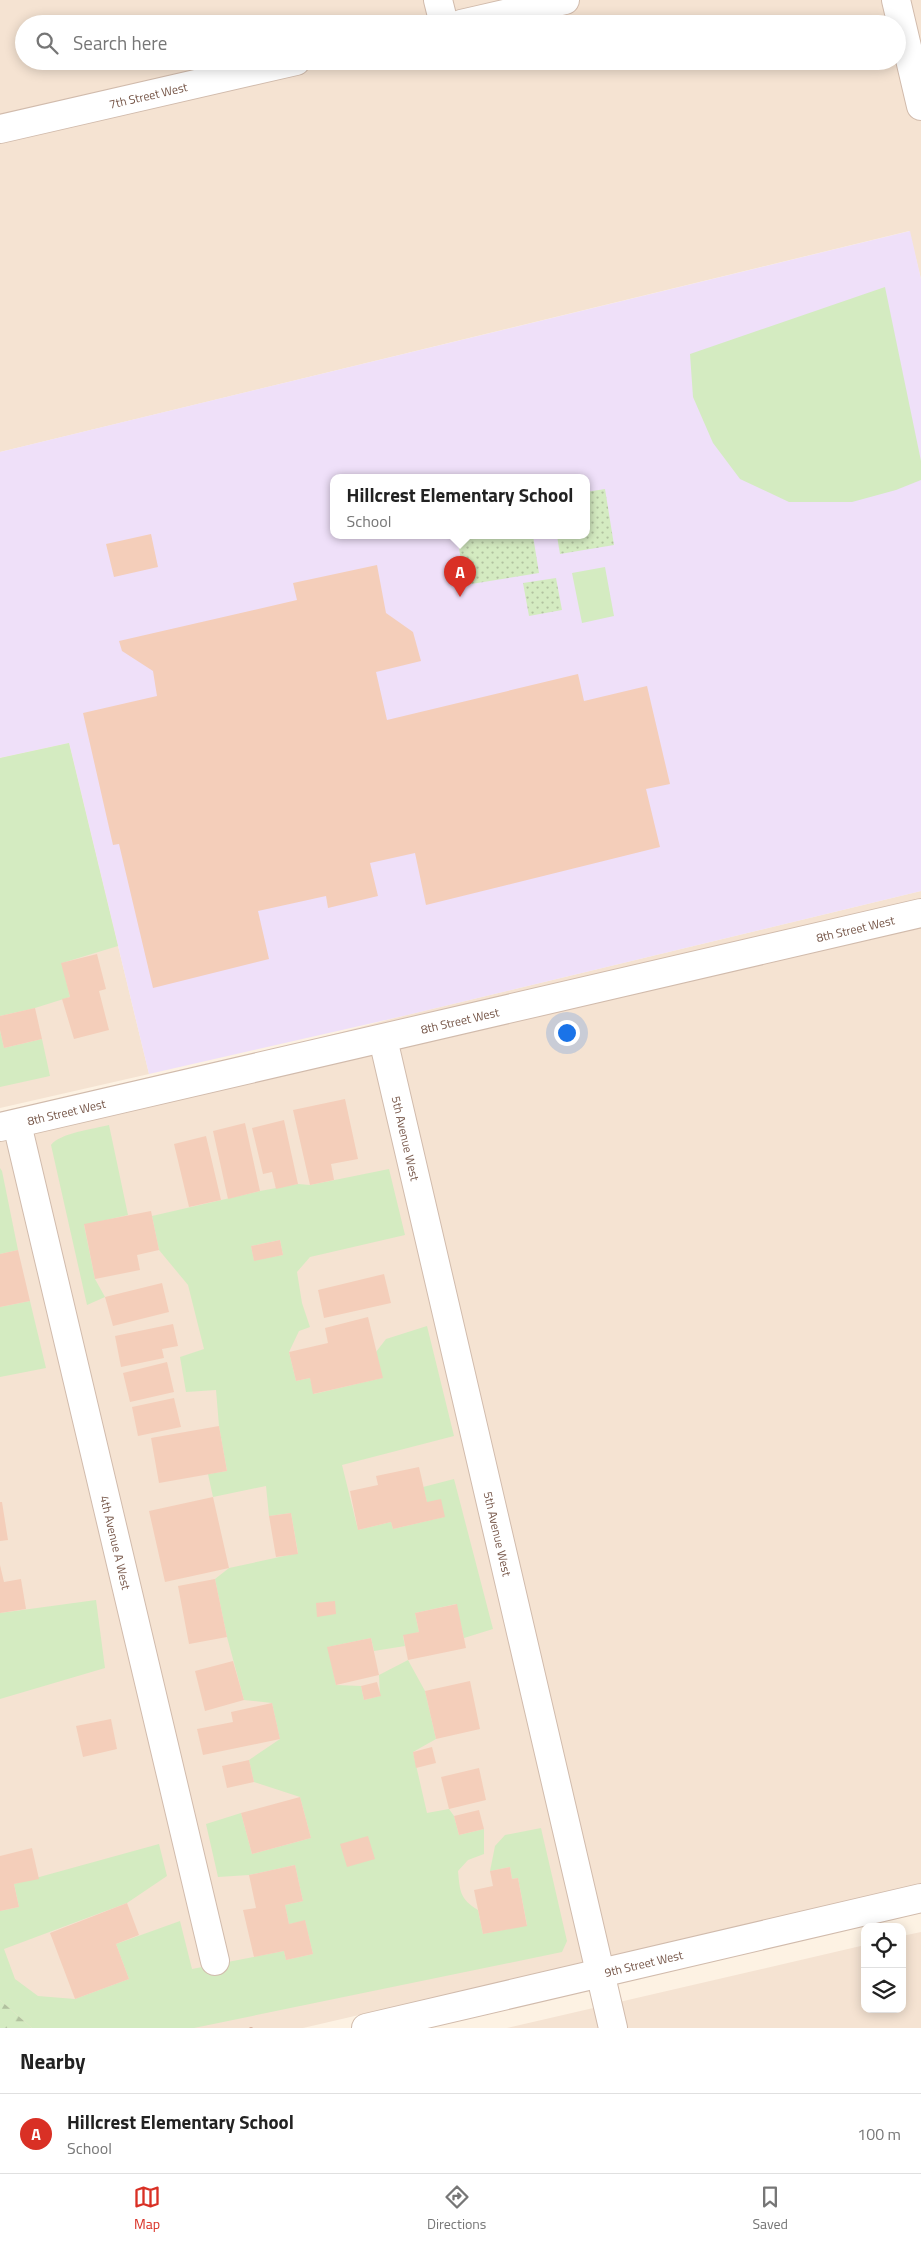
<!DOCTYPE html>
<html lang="en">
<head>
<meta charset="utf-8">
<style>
	:root { --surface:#fff; --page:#f6f6f6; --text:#222; --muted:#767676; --line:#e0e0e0; --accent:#d93025 }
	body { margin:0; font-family:"Titillium Web",sans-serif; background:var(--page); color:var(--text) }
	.controls { position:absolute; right:15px; bottom:15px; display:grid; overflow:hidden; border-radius:10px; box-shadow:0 2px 12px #0003 }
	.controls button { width:45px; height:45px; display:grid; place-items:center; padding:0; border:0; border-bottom:1px solid var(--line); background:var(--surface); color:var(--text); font:25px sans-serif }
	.you { position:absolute; left:566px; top:1032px; width:18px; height:18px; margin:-12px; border:4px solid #fff; border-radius:50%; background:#1a73e8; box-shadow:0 0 0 8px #1a73e833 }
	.badge { display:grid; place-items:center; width:32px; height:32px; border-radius:50%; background:var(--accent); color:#fff; font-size:16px; font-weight:700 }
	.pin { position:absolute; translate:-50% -41px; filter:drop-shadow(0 1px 2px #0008) }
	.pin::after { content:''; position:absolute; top:26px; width:18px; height:15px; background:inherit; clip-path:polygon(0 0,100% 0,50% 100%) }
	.popup { position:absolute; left:330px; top:474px; width:260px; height:65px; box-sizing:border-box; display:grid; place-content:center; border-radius:10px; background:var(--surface); filter:drop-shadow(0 1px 4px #0005); font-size:16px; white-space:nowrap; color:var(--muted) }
	.popup b { font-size:19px; color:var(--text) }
	.popup::after { content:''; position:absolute; left:50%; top:100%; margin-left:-10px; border:10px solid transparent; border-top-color:var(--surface) }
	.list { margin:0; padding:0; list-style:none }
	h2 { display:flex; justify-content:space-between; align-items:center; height:65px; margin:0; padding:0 20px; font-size:21px }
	h2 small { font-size:16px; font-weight:400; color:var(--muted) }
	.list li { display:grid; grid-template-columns:32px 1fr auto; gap:15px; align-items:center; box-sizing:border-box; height:80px; padding:0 20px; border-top:1px solid var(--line) }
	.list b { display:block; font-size:19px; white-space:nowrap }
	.list p { margin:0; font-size:16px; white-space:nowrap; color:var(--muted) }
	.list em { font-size:16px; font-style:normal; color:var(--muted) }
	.icon { flex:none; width:28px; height:28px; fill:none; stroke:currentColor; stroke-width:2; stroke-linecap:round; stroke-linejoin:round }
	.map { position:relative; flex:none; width:921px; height:2028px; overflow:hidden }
	.search { position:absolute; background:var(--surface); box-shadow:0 2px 12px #0003; left:15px; right:15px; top:15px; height:55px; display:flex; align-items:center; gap:12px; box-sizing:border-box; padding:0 18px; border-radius:28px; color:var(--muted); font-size:19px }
	.sheet { height:145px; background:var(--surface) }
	nav { display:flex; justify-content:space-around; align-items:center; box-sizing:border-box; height:70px; border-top:1px solid var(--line); background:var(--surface); font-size:14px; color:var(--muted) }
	nav a { display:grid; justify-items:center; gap:2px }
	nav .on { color:var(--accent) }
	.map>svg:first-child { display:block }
	.residential { fill:#f5e3d2; fill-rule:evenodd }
	.education { fill:#efe0f9; fill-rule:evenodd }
	.grass { fill:#d4ebc1; fill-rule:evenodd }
	.forest { fill:url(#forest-firs) }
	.park { fill:url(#park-dots) }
	.building { fill:#f4ceba }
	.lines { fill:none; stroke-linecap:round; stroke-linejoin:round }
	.minor-casing { stroke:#d1bbac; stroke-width:30 }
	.path { stroke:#d9b19d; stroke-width:3; stroke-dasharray:1 4; stroke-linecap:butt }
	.minor { stroke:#fff; stroke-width:28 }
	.labels { text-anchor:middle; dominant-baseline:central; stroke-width:4; stroke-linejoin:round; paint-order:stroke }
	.street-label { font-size:12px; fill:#765648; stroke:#fff6eb }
</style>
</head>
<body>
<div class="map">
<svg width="921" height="2028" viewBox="0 0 921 2028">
	<defs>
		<pattern id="forest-firs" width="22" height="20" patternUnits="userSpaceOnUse" patternTransform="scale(1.25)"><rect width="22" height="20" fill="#d4ebc1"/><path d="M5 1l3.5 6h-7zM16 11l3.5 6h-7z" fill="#b1c19f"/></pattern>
		<pattern id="park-dots" width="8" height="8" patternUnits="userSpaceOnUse" patternTransform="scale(1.25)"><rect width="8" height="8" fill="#d4ebc1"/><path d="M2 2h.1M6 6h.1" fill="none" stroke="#b1c19f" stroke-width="1.8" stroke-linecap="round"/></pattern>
	</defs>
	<rect width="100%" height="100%" fill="#fdf2e3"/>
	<path class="residential" d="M0,0H921V279L909,231L0,452ZM24,24H897V61H24Z
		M69,743L149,1074L0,1108V758Z
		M921,891V1885L303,2028H0V1121L399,1017Z
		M921,1932V2028H507L865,1945V2009H902V1936Z"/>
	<path class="education" d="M910,231L921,279V891L399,1017L149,1074L69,743L0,758V452ZM334,478H586V536H334Z"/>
	<path class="grass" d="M885,287L921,461V480L896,490L852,502H789L740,479L713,443L693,397L690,354Z
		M605,567L614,616L582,623L572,573Z
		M69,743L118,946L62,963L70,997L35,1008L0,1016V758Z
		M0,1030L4,1048L42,1039L50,1076L0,1087Z
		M109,1125L128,1215L84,1225L95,1279L105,1297L87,1305L51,1145C60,1133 93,1129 109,1125Z
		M0,1168L2,1171L18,1250L0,1254Z
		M389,1169L405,1235L310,1257L297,1272L302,1303L310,1327L299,1331L289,1352L296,1381L310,1378L314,1394L382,1378L376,1352L386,1339L427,1326L454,1436L342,1465L358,1530L391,1522L393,1529L444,1517L427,1502L423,1487L454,1479L493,1629L464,1638L456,1604L415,1613L419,1632L403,1636L405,1646L374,1651L371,1638L328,1647L336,1685L361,1686L364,1700L380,1696L379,1675L408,1660L425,1691L436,1739L413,1752L427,1813L449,1809L454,1816L459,1835L484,1829V1854L468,1860L458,1871C460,1892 460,1899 478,1910L483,1934L527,1925L518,1878L512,1879L510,1867L490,1871L495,1846L505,1835L541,1828L567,1941L562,1952L194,2028H32L0,2000V1911L19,1907L14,1884L159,1844L167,1876L127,1903L4,1949L15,1979L38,1996L75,1999L129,1979L116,1944L180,1921L192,1969L284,1951L286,1960L313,1954L305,1921L289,1924L285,1905L303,1901L295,1865L249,1875L218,1877L206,1824L241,1813L252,1854L311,1838L300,1797L254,1782L249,1760L280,1739L272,1703L244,1700L227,1637L215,1579L229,1568L298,1553L291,1513L269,1516L266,1486L213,1497L208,1474L227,1471L219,1426L216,1390L186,1392L180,1357L204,1349L188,1285L159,1250L152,1216L260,1191L298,1184L310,1185ZM280,1240L283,1255L254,1260L251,1246Z
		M30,1301L46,1368L0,1377V1307Z
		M96,1600L105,1668L0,1699V1613Z"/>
	<path class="forest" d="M0,2000L32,2028H0Z"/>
	<path class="park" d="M605,489L614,545L560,554L557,536H586V492Z
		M457,536H533L539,573L465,585Z
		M556,578L562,610L529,616L523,583Z"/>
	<path class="building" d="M151,534L158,567L114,577L106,544Z
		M377,565L386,613L413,632L421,661L376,672L387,720L578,674L584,701L647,686L670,784L646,789L660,847L426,905L415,853L370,863L378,896L328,908L326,896L258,911L269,959L153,988L119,844L113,845L83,713L157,696L153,671L122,651L119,641L297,600L293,583Z
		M97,954L106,989L99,991L109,1030L74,1039L62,999L70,997L61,963Z
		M35,1008L42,1039L4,1048L0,1030V1016Z
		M345,1099L358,1159L331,1164L334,1180L310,1185L293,1110Z
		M284,1120L298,1184L276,1189L272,1172L263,1174L252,1128Z
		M245,1123L260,1191L228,1199L213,1131Z
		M206,1136L221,1200L189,1207L174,1144Z
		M151,1211L159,1250L137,1255L140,1270L95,1279L84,1224Z
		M280,1240L283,1255L254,1261L251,1246Z
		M18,1250L30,1301L0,1307V1254Z
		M384,1274L391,1303L324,1318L318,1290Z
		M162,1283L169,1312L113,1326L105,1297Z
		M368,1317L383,1378L313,1394L310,1378L296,1381L289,1352L328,1343L325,1328Z
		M173,1324L178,1346L162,1349L164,1358L121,1367L115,1336Z
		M167,1362L174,1392L130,1402L123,1373Z
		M174,1398L181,1427L138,1436L132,1407Z
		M219,1426L227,1471L159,1483L151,1438Z
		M419,1467L427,1502L441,1499L445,1517L393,1529L391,1522L358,1530L350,1491L378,1485L376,1476Z
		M213,1497L229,1568L165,1582L149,1511Z
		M0,1502H2L8,1540L0,1541Z
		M291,1513L298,1554L276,1557L269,1516Z
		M0,1565L4,1582L21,1579L26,1609L0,1613Z
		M215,1579L227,1637L189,1644L178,1586Z
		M335,1601L336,1614L317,1617L316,1603Z
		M457,1604L466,1648L408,1660L403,1635L419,1632L415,1613Z
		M371,1638L379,1675L336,1685L327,1647Z
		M233,1661L244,1700L205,1711L195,1671Z
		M470,1681L480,1729L436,1739L425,1691Z
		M377,1682L381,1696L364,1700L361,1686Z
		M272,1703L280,1739L203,1755L197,1729L233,1722L231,1712Z
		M111,1719L117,1749L83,1757L76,1726Z
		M432,1747L436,1763L416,1768L413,1752Z
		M249,1760L254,1782L227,1788L222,1766Z
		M479,1768L486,1800L449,1809L441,1777Z
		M300,1797L311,1838L252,1854L241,1813Z
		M479,1810L484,1829L459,1835L454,1816Z
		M368,1836L375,1859L347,1867L340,1844Z
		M32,1848L39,1879L14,1884L19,1907L0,1911V1856Z
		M295,1865L303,1901L285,1905L289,1924L305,1920L313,1954L286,1960L284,1951L254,1957L243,1910L256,1908L249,1875Z
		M510,1867L512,1879L518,1878L527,1926L483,1934L474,1890L493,1886L490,1871Z
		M127,1903L139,1935L116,1944L129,1979L75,1999L50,1933Z"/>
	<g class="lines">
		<defs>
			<g id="minor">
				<path d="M438,0L444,24"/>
				<path d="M896,0L921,106"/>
				<path d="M461,24L565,0"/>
				<path id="s1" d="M0,129L296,61"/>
				<path id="s2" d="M383,1039L613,2028"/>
				<path id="s3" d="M17,1124L215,1961"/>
				<path id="s4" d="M0,1127L921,913"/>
				<path id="s5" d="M366,2028L921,1898"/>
			</g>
		</defs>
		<use href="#minor" class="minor-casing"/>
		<path class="path" d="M251,2027V2028"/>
		<use href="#minor" class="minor"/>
	</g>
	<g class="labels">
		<g class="street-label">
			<text stroke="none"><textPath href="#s1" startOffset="152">7th Street West</textPath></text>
			<text stroke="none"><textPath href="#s4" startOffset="878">8th Street West</textPath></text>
			<text stroke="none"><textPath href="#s4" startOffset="472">8th Street West</textPath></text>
			<text stroke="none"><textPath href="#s4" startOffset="68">8th Street West</textPath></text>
			<text stroke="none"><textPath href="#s2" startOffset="102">5th Avenue West</textPath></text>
			<text stroke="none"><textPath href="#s2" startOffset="508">5th Avenue West</textPath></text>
			<text stroke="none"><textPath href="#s3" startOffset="430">4th Avenue A West</textPath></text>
			<text stroke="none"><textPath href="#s5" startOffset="285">9th Street West</textPath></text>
		</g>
	</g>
</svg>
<div class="controls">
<button><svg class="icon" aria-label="locate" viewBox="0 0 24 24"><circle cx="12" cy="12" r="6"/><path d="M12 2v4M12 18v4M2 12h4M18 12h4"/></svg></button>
<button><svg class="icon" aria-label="layers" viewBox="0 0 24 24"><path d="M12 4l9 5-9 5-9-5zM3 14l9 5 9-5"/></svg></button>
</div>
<div class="you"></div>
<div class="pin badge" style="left:460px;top:597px">A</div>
<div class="popup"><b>Hillcrest Elementary School</b>School</div>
<div class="search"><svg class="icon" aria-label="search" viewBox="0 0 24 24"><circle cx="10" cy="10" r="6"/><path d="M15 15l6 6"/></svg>Search here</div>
</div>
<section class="sheet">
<h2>Nearby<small></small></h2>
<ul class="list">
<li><span class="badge">A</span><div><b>Hillcrest Elementary School</b><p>School</p></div><em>100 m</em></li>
</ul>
</section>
<nav>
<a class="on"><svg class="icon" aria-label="map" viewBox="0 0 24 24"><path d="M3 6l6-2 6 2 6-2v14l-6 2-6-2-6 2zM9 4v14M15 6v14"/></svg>Map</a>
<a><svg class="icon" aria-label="directions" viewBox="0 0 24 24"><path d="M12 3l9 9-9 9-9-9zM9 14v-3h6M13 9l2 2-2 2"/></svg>Directions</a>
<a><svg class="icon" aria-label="saved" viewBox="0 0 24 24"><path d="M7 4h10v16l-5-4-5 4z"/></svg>Saved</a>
</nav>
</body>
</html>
